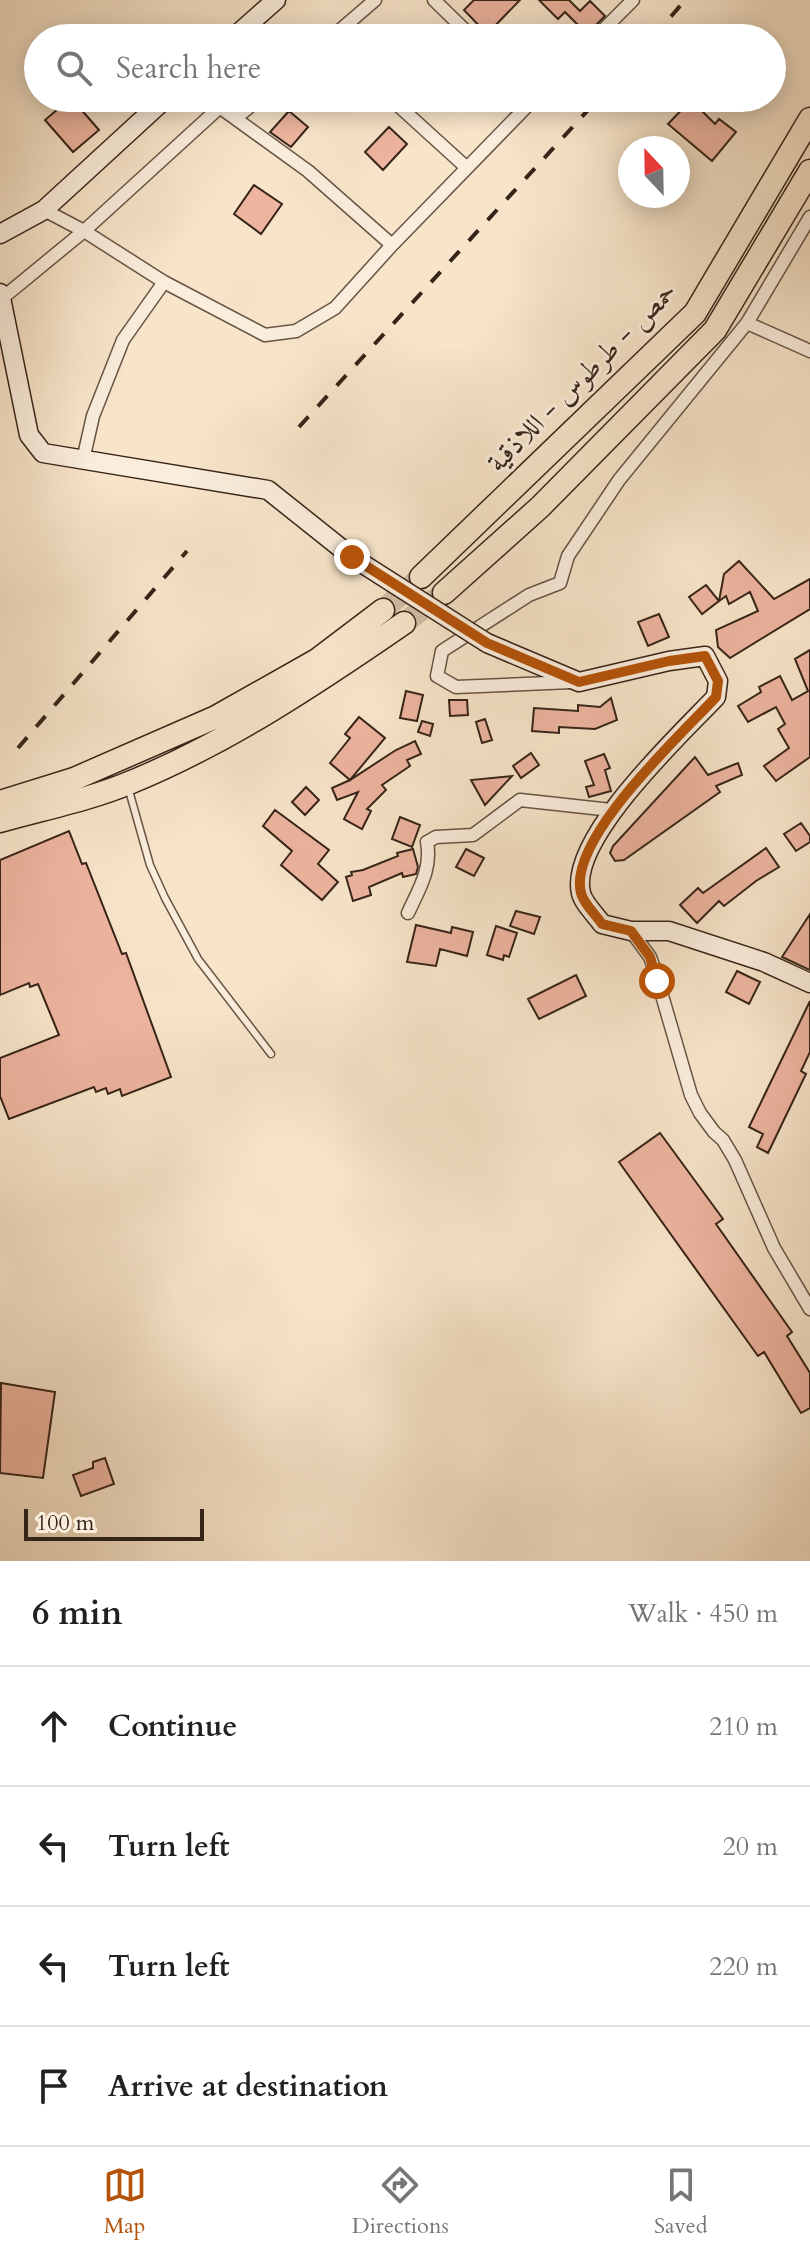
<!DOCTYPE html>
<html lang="en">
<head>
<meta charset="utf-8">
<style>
	:root { --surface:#fff; --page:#f6f6f6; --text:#222; --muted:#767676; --line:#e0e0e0; --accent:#b45309 }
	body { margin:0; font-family:Cardo,Amiri,serif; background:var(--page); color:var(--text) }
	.compass { position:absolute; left:618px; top:136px; width:72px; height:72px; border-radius:50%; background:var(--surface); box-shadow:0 4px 20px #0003; rotate:338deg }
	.scale { position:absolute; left:24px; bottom:20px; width:180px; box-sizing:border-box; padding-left:8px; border:4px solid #372418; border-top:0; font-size:22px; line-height:28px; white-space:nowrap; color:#372418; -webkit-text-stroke:6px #faeddc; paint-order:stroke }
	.stop { position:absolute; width:24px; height:24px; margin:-18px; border:6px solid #b45309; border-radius:50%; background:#fff }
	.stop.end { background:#b45309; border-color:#fff; box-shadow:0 2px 8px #0008 }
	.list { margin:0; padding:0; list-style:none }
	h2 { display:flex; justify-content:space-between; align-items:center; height:104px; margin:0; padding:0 32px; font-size:34px }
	h2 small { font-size:26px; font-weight:400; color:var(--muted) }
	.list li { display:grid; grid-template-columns:52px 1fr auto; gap:24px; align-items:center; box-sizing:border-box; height:120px; padding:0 32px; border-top:2px solid var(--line) }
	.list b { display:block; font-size:30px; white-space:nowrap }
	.list em { font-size:26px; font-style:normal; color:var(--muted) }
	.icon { flex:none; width:44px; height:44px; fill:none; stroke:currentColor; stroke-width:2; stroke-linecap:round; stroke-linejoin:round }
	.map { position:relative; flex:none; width:810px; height:1561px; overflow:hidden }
	.search { position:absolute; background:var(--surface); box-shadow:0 4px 20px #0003; left:24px; right:24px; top:24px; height:88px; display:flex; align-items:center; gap:20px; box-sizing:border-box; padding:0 28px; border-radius:44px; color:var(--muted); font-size:30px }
	.sheet { height:584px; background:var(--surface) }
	nav { display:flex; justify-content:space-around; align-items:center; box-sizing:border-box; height:112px; border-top:2px solid var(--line); background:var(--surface); font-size:22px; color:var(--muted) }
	nav a { display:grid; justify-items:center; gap:4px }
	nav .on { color:var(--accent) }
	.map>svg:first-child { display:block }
	.building { fill:#edb49f; stroke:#372418; stroke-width:2 }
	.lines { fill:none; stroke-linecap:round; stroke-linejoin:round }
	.highway-tunnel { stroke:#d1bea6; stroke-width:22; stroke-dasharray:22 11; stroke-linecap:butt }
	.lane-casing { stroke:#675444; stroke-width:9 }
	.street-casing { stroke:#675444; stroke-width:15 }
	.secondary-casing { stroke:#372418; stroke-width:21 }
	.highway-casing { stroke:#372418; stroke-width:25 }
	.lane { stroke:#faeddc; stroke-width:6 }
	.street { stroke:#faeddc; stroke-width:12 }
	.secondary { stroke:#faeddc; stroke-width:18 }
	.highway { stroke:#f7e4c9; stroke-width:22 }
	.rail { stroke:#372418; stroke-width:4; stroke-dasharray:14 14; stroke-linecap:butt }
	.secondary-bridge-casing { stroke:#372418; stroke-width:21; stroke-linecap:butt }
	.secondary-bridge { stroke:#faeddc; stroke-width:18 }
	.route { stroke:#b45309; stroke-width:10 }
	.labels { text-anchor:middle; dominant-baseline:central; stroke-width:6; stroke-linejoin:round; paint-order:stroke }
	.street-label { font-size:28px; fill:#372418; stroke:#faeddc }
</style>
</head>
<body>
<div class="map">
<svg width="810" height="1561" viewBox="0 0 810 1561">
	<rect width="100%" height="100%" fill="#f7e4c9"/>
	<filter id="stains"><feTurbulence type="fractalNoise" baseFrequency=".0025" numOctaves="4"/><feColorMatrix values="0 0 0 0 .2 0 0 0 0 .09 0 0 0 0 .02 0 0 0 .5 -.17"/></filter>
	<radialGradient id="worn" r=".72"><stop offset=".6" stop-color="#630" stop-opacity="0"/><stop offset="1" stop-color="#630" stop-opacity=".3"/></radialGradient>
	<path class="building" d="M474,0H520L487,34L464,10Z
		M539,0H569L580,11L590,1L605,16L587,34L565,12L558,19Z
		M71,98L99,130L73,152L45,120Z
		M647,98H672L657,110Z
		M691,100L715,124L719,119L736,132L712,161L668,124Z
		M289,111L308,127L291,147L270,132Z
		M389,127L407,144L383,170L365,152Z
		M254,185L282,204L261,234L234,214Z
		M739,561L774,599L810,579V609L730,658L718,647L716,630L758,611L750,592L729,604L726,596L719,601L724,574Z
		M706,585L719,601L702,614L689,597Z
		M659,614L669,637L648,646L638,622Z
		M810,650V757L776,781L764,766L789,748L778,729L785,724L776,707L748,722L738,706L761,692L759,687L780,676L792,700L808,691L795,659Z
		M406,691L423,695L417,721L400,718Z
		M611,698L617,720L595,729L559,727V733L532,731L534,708L578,711V705L600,707Z
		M449,700H467L468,715L450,716Z
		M359,717L385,738L350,780L330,763L350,738L345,734Z
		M485,719L492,740L482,743L476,722Z
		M422,721L433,724L430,736L418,732Z
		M415,741L421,754L407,760L410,766L382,785L386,790L367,809L371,811L362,829L344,819L358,792L337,800L332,788L350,780L396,750Z
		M531,753L539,765L521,778L513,766Z
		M604,754L610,768L605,770L611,791L589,797L586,787L594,785L585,761Z
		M695,757L708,775L738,763L742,775L716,786L720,792L624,860L615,861L610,853L613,846Z
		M512,776L485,805L471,780Z
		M306,787L319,800L305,815L292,802Z
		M275,810L329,850L318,864L338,882L322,900L281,865L292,851L263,826Z
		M400,817L420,825L412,847L392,839Z
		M801,823L810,836V842L796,851L784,834Z
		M69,831L82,864L86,863L122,954L126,953L171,1077L122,1096L120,1089L108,1094L106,1088L96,1092L94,1087L9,1119L0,1096V1058L59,1035L38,984L30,987L29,983L0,995V860Z
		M766,848L779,867L756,881L724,906L719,901L697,923L680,905L698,888L703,893Z
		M413,849L418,867L416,874L403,877L402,873L369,887L371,895L353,901L346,877L352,875L351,872L363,870L398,856L397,853Z
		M466,849L484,858L474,876L456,867Z
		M516,911L540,917L534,934L510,926Z
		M810,914V970L782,957Z
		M416,925L451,933L452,927L473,932L467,956L440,949L436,966L407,962Z
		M496,926L517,933L509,957L504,955L503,960L487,955Z
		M737,971L760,982L749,1004L726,992Z
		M576,975L586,996L539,1019L528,999Z
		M810,1001V1052L801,1071L806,1074L768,1153L757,1147L763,1134L749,1127Z
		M660,1133L723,1219L716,1224L792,1332L787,1336L810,1373V1408L801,1413L764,1352L758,1356L619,1162Z
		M1,1383L55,1392L43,1478L0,1473Z
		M105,1458L114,1484L81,1496L73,1475L93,1468V1462Z"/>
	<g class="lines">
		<path class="highway-tunnel" d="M383,610L421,577
			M404,623L444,593"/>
		<defs>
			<path id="lane" d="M128,787L150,865L165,898L198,959L271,1054"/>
			<path id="street" d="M434,0L473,38
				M331,38L375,0
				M595,38L633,0
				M207,98L308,171L392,245
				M390,98L467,168
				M236,118L260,98
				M44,210L84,231L164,282L265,335L296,331L335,308L392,245L535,98
				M0,300L84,231L220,107
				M747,323L810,351
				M83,460L93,416L123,340L164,282
				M571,682L456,687L437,676L442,651L529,595L560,583L568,556L619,480L747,323L810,217
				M408,913C419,889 432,869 427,842L436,837L473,835L520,800L611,810
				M631,931L650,957L654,968L691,1095L700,1113L714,1132L723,1140L735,1160L774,1248L810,1309"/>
			<path id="secondary" d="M233,38L276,0
				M0,234L44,210L166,98
				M0,293L29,435L43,453L268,490L352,557
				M487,643L579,682L669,661L705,656L718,681L716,697C680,735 568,839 581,893C583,903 596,915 602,924L631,931H669L764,962L810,983"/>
			<path id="highway" d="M421,577L695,313L810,119
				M444,593L540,507L715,330L810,171
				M0,802L74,779L216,717L317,660L383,610
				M0,821C42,809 88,800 129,783C227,743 317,683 404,623"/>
		</defs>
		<use href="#lane" class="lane-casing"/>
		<use href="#street" class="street-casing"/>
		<use href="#secondary" class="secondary-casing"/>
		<use href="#highway" class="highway-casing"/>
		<use href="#lane" class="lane"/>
		<use href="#street" class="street"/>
		<use href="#secondary" class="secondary"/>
		<use href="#highway" class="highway"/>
		<path class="rail" d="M653,38L685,0
			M299,427L599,98
			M18,748L187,551"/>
		<defs>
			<path id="secondary-bridge" d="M352,557L487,643"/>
		</defs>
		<use href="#secondary-bridge" class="secondary-bridge-casing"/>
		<use href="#secondary-bridge" class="secondary-bridge"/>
	</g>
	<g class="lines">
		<path class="route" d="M352,557L487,643L579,682L669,661L705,656L718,681L716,697C681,735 567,839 581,893C583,903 596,915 602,924L631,931L650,957L657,981"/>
	</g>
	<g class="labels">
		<g class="street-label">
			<text transform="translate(582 377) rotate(-45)">حمص - طرطوس - اللاذقية</text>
		</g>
	</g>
	<rect width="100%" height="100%" filter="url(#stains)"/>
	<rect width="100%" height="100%" fill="url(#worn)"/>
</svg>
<svg class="compass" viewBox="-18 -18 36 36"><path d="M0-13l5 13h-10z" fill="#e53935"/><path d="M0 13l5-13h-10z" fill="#767676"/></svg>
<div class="scale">100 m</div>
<div class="stop" style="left:657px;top:981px"></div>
<div class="stop end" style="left:352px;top:557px"></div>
<div class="search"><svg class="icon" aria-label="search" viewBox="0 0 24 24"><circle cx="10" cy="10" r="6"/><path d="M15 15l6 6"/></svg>Search here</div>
</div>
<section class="sheet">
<h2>6 min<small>Walk · 450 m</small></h2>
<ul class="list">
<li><svg class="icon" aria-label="ahead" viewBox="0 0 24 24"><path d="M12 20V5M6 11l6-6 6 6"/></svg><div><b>Continue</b></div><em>210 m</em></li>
<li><svg class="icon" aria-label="left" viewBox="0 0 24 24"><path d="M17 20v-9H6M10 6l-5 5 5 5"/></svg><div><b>Turn left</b></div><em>20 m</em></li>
<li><svg class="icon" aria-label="left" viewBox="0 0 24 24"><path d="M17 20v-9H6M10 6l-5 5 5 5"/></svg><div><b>Turn left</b></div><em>220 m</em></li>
<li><svg class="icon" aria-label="arrive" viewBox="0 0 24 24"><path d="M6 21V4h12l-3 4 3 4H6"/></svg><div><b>Arrive at destination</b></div></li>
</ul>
</section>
<nav>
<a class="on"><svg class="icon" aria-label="map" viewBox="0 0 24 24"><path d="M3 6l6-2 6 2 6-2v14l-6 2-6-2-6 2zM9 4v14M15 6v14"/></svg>Map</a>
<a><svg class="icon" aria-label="directions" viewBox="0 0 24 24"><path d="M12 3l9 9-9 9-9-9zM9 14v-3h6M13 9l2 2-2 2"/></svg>Directions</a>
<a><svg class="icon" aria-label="saved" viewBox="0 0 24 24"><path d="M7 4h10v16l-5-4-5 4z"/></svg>Saved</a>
</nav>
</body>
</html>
